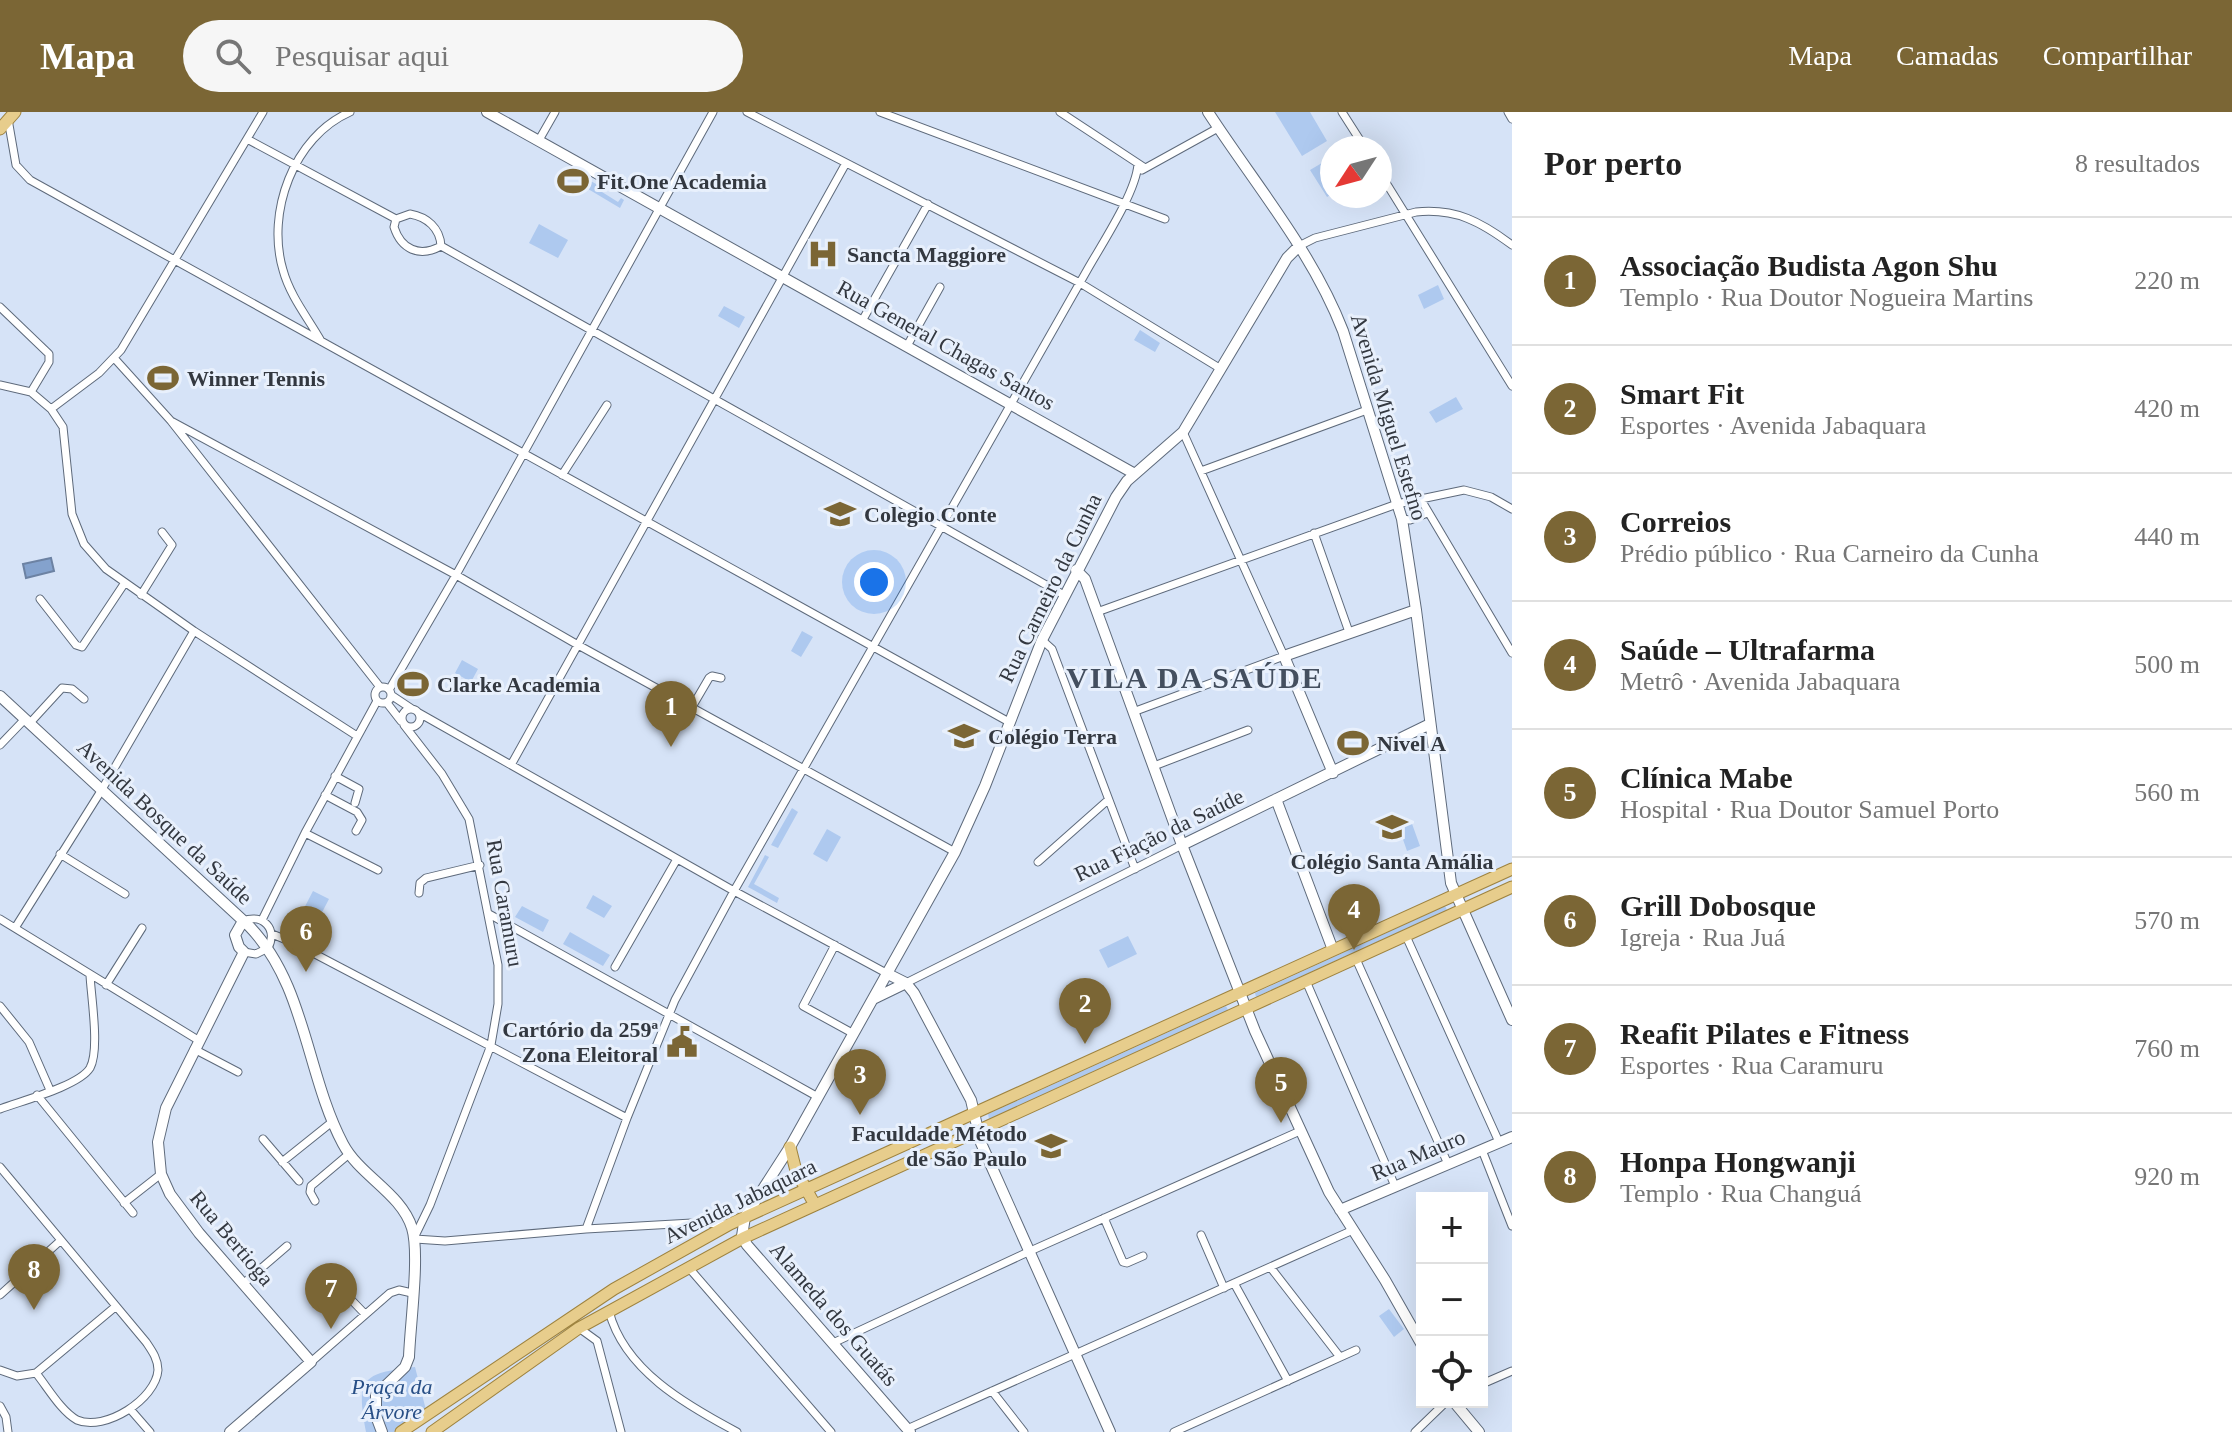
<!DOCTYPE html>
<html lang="pt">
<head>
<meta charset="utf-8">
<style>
	:root { --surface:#fff; --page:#f6f6f6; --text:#222; --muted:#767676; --line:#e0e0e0; --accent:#7b6635 }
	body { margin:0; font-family:"Times New Roman",serif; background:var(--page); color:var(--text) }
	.controls { position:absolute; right:24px; bottom:24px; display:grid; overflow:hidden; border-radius:0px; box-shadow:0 8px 32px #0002 }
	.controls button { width:72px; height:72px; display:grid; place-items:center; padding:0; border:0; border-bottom:2px solid var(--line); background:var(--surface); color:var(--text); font:40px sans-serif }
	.compass { position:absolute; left:1320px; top:24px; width:72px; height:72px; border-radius:50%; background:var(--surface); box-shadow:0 8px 32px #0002; rotate:234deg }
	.you { position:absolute; left:874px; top:470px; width:28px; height:28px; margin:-20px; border:6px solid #fff; border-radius:50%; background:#1a73e8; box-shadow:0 0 0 12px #1a73e833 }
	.badge { display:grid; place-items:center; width:52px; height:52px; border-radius:50%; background:var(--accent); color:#fff; font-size:26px; font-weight:700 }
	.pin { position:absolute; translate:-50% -66px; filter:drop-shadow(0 2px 4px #0008) }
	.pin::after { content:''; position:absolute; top:42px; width:28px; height:24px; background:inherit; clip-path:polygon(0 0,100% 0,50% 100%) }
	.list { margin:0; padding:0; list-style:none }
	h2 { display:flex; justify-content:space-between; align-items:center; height:104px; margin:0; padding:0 32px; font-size:34px }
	h2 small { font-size:26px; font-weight:400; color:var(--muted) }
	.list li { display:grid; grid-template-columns:52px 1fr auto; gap:24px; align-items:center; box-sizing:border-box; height:128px; padding:0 32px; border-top:2px solid var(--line) }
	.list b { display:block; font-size:30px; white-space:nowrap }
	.list p { margin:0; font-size:26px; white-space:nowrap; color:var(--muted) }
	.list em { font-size:26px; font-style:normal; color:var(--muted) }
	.icon { flex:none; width:44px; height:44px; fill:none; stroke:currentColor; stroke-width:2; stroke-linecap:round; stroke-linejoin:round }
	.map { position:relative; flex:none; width:1512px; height:1320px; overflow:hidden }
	header { display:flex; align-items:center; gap:48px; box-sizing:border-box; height:112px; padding:0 40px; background:var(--accent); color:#fff }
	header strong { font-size:38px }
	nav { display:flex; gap:44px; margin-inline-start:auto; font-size:28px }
	.search { width:560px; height:72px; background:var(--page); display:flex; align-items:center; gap:20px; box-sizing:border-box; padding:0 28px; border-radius:44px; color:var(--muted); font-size:30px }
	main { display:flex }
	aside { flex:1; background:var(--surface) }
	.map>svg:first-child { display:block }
	.green { fill:#aec9ef }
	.water { fill:#84a2cd; stroke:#6c82a3; stroke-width:2 }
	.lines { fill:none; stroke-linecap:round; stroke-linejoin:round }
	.street-casing { stroke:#5e6a7b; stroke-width:9 }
	.secondary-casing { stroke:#5e6a7b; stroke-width:12 }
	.primary-casing { stroke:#9e833f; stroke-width:13 }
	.street { stroke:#fff; stroke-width:7 }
	.secondary { stroke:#fff; stroke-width:10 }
	.primary { stroke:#e7cd8c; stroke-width:11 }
	.labels { text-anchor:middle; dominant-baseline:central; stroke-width:6; stroke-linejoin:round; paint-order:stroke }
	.poi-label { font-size:22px; font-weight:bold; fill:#333840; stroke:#e8f0fc; text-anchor:start }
	.street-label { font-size:22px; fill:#333840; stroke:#e8f0fc }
	.park-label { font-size:22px; font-style:italic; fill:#284f86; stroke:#e8f0fc }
	.district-label { font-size:30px; font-weight:bold; letter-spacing:2px; fill:#444f5f; stroke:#e8f0fc }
</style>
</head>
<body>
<header>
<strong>Mapa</strong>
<div class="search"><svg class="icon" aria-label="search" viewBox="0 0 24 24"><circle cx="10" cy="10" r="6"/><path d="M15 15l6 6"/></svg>Pesquisar aqui</div>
<nav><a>Mapa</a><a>Camadas</a><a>Compartilhar</a></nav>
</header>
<main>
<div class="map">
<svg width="1512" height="1320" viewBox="0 0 1512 1320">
	<rect width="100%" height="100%" fill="#d6e3f7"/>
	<path class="green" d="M1275,0H1310L1327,29L1302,44Z
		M1332,45V82L1327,85L1310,58Z
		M582,64L603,76L602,80L618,90L621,86L624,88L620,96L578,71Z
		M539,112L568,128L558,146L529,131Z
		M1438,173L1444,187L1424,197L1418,183Z
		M724,194L745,205L739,216L718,204Z
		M1140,218L1160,231L1155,240L1134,228Z
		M1456,285L1463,297L1436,311L1429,300Z
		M802,519L813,525L801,545L791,539Z
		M462,548L478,557L471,570L455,561Z
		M792,696L798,700L778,736L771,733Z
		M1411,709L1420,734L1407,739L1398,713Z
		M827,717L841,725L827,750L813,742Z
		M765,743L769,745L754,772L779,786L777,791L748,775Z
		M313,779L329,787L316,812L300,804Z
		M593,783L612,794L604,806L586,796Z
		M522,794L549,808L543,820L515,805Z
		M1445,794L1447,798L1256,885L1255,881Z
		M570,820L610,843L603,854L563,832Z
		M1128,824L1137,842L1108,856L1099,838Z
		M1226,894L1228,898L989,1007L988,1002Z
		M1389,1197L1404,1217L1394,1225L1379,1204Z
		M415,1255L426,1298L394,1320H366C356,1267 361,1261 415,1255Z"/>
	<path class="water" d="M51,446L54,459L26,466L23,452Z"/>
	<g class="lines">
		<defs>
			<path id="street" d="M747,0L1080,171L1221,257
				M880,0L1165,107
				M1060,0L1145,56
				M1342,0L1365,36
				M1508,0L1512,7
				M8,7L16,53L30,68L1009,610
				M247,27L396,107
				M539,28L555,0
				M1142,58L1218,16
				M1380,61L1512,274
				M410,102C427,105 440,116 441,134C419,146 401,137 394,115L396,107Z
				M441,134L1064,483
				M1299,134L1315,126L1416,100C1456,96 1481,110 1512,133
				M0,195L49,242V250L31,280
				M862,209L928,92
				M321,229C308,206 290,184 283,158C266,101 293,25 350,0
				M907,234L940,175
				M115,247L171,309L380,575
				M0,273L31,280L51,297L63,315L72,402L84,432L106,457L194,519L357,624
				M51,297L99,261L121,238L263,0
				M171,309L456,463L578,533L955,740
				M1201,359L1367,298
				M562,363L607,293
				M1420,386L1512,541
				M1402,407L1410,408L1427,401
				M1314,421L1349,520
				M141,483L172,433L162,420
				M40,487L76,533L82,535L124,472
				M1097,500L1397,392L1464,378L1491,385L1512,397
				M1042,528L1052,537L1135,757
				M375 583a8 8 0 1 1 16 0a8 8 0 1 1-16 0Z
				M389,578L456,463L713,0
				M391,583L412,597
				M387,591L401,609
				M692,595L709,566L712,564L721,566
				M402 606a9 9 0 1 1 18 0a9 9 0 1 1-18 0Z
				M1133,600L1284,544L1183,320
				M419,601L734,779L888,862
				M29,612L62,576L72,577L84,587
				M404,613L442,662L469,707L498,853V892L491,933L430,1093L414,1126
				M0,633L25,607
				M511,653L846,51
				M1154,654L1248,618
				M335,664L359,677L355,691
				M325,683L357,700L362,708L356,719
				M305,721L378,758
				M60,742L125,782
				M1038,750L1108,688
				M419,781L420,771L426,766L480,753
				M489,802L818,985
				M0,807L198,928
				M262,808L305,721L377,589
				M243,809C263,801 278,817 268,836L256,842L244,840
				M15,816L101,679L194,519
				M272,822L294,831L627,1006
				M1406,824L1499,1030
				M835,833L803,894L854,922
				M1356,847L1448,1052
				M615,855L677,747
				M1306,869L1395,1074
				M906,871L1182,733
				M106,873L142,816
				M0,894L29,930L50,978
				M194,937L238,960
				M37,983L133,1101
				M0,997C21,989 79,974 90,956C100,938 91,884 90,863
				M263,1027L299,1069
				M1482,1038L1512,1114
				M282,1050L332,1010
				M0,1055L146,1230C152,1239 158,1247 158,1258C156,1287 105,1320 77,1308C61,1299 48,1276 36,1261
				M315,1089L310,1080L311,1074L349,1042
				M124,1091L161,1062
				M1104,1106L1123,1150L1127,1151L1143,1144
				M586,1117L627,1006L675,888L734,779L1086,160C1101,133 1136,81 1138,52
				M1201,1123L1224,1176
				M415,1127L445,1129L586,1117L692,1111L728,1112
				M689,1156L831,1320
				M1271,1156L1340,1245
				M1234,1171L1288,1269
				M243,1172L287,1134
				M326,1174H338L365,1202
				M0,1183L60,1129
				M609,1199C624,1258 686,1293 737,1320
				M579,1216L597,1229L621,1320
				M833,1231L1028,1140L1300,1019
				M311,1250L390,1181L399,1178L412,1181
				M0,1258L17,1264L36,1261L115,1195
				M1482,1272L1512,1259
				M992,1279L1024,1320
				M0,1294L6,1305L8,1320
				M130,1297L150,1320
				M907,1317L1353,1118
				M1174,1320L1356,1238
				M1415,1320L1446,1290"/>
			<path id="secondary" d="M487,0L1135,362
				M1208,0C1254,71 1312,139 1343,219L1402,407L1416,498L1451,771L1512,908
				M1076,458L1085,467L1182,733L1255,919L1329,1080L1385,1168L1422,1233
				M0,584L249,814C306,873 306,962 343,1032C360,1064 401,1081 412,1116C420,1142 410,1214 409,1245L405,1255L376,1283V1304L382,1320
				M1333,661L1284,544L1416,498
				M1276,687L1333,838
				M1182,733L1430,612
				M888,862L906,871L914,881L971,988L981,1031L1110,1320
				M873,887L906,871
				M1340,1098L1512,1025
				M1454,1290L1479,1320
				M230,1320L311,1250L199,1121L170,1082L161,1062L158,1030L166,996L244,840L239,835L235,823L243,809
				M910,1320L747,1133L742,1124L745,1105L790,1035L955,740L985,674L1042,528L1116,385L1127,369L1183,320L1287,146L1299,134"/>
			<path id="primary" d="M0,17L15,0
				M790,1035L796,1059L815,1093
				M401,1320L614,1177L730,1112L1512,757
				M432,1320L579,1216L743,1126L1512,775"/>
		</defs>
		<use href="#street" class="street-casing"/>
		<use href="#secondary" class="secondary-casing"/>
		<use href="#primary" class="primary-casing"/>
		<use href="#street" class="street"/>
		<use href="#secondary" class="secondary"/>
		<use href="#primary" class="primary"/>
	</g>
	<defs>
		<symbol id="stadium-bare" viewBox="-9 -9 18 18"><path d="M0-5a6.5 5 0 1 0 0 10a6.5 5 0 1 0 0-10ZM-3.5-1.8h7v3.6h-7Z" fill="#7b6635" stroke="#e8f0fc" stroke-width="2.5" paint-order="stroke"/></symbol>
		<symbol id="hospital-bare" viewBox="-9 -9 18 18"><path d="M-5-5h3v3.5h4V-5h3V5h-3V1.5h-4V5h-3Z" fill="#7b6635" stroke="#e8f0fc" stroke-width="2.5" paint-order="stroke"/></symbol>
		<symbol id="school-bare" viewBox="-9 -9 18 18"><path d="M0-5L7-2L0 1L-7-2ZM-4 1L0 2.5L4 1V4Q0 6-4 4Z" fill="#7b6635" stroke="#e8f0fc" stroke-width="2.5" paint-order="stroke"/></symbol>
		<symbol id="civic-bare" viewBox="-9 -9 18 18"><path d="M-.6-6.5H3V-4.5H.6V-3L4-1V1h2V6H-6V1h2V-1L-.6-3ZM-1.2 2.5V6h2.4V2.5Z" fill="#7b6635" stroke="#e8f0fc" stroke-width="2.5" paint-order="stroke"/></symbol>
		<symbol id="university-bare" viewBox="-9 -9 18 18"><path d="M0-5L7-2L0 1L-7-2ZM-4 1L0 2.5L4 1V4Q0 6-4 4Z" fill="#7b6635" stroke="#e8f0fc" stroke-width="2.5" paint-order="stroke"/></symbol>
	</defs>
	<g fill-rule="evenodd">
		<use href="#stadium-bare" x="551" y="47" width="44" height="44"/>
		<use href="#hospital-bare" x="801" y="120" width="44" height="44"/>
		<use href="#stadium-bare" x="141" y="244" width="44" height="44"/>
		<use href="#school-bare" x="818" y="380" width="44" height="44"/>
		<use href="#stadium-bare" x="391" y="550" width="44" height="44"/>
		<use href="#school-bare" x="942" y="602" width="44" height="44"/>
		<use href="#stadium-bare" x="1331" y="609" width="44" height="44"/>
		<use href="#school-bare" x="1370" y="693" width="44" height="44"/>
		<use href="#civic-bare" x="660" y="908" width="44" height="44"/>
		<use href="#university-bare" x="1029" y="1012" width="44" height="44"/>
	</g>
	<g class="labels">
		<g class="poi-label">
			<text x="597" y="69">Fit.One Academia</text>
			<text x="847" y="142">Sancta Maggiore</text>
			<text x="187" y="266">Winner Tennis</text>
			<text x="864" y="402">Colegio Conte</text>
			<text x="437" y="572">Clarke Academia</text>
			<text x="988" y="624">Colégio Terra</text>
			<text x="1377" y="631">Nivel A</text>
			<text x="1392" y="749" text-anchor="middle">Colégio Santa Amália</text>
			<text x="658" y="917" text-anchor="end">Cartório da 259ª<tspan x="658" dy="25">Zona Eleitoral</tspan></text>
			<text x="1027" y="1021" text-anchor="end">Faculdade Método<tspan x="1027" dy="25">de São Paulo</tspan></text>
		</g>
		<g class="street-label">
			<text transform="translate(946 233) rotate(29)">Rua General Chagas Santos</text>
			<text transform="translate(1389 305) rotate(73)">Avenida Miguel Estefno</text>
			<text transform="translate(1050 476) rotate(-64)">Rua Carneiro da Cunha</text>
			<text transform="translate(165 710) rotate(43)">Avenida Bosque da Saúde</text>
			<text transform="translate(1159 723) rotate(-26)">Rua Fiação da Saúde</text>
			<text transform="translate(505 791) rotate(80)">Rua Caramuru</text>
			<text transform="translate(1418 1043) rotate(-23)">Rua Mauro</text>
			<text transform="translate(740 1089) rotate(-26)">Avenida Jabaquara</text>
			<text transform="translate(232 1126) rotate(50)">Rua Bertioga</text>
			<text transform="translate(834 1202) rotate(49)">Alameda dos Guatás</text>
		</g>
		<g class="park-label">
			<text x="392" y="1274">Praça da<tspan x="392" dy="25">Árvore</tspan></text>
		</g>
		<g class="district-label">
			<text x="1195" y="565">VILA DA SAÚDE</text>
		</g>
	</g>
</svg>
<div class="controls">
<button>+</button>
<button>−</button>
<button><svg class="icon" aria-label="locate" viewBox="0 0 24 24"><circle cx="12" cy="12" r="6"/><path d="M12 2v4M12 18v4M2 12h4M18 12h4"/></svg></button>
</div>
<svg class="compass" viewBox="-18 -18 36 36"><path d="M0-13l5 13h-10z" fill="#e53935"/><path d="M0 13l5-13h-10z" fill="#767676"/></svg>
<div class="you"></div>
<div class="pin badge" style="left:671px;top:635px">1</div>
<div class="pin badge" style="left:1085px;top:932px">2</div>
<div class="pin badge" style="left:860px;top:1003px">3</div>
<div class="pin badge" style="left:1354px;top:838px">4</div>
<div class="pin badge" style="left:1281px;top:1011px">5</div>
<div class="pin badge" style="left:306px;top:860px">6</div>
<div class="pin badge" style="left:331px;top:1217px">7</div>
<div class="pin badge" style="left:34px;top:1198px">8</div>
</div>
<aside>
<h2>Por perto<small>8 resultados</small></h2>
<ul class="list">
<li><span class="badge">1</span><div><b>Associação Budista Agon Shu</b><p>Templo · Rua Doutor Nogueira Martins</p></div><em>220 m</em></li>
<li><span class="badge">2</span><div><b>Smart Fit</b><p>Esportes · Avenida Jabaquara</p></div><em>420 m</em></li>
<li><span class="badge">3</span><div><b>Correios</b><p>Prédio público · Rua Carneiro da Cunha</p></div><em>440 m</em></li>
<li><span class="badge">4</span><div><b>Saúde – Ultrafarma</b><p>Metrô · Avenida Jabaquara</p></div><em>500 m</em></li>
<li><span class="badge">5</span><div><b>Clínica Mabe</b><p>Hospital · Rua Doutor Samuel Porto</p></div><em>560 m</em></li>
<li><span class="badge">6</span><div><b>Grill Dobosque</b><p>Igreja · Rua Juá</p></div><em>570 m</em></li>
<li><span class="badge">7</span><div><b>Reafit Pilates e Fitness</b><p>Esportes · Rua Caramuru</p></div><em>760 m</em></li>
<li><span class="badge">8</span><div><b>Honpa Hongwanji</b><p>Templo · Rua Changuá</p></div><em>920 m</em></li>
</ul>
</aside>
</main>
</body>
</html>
